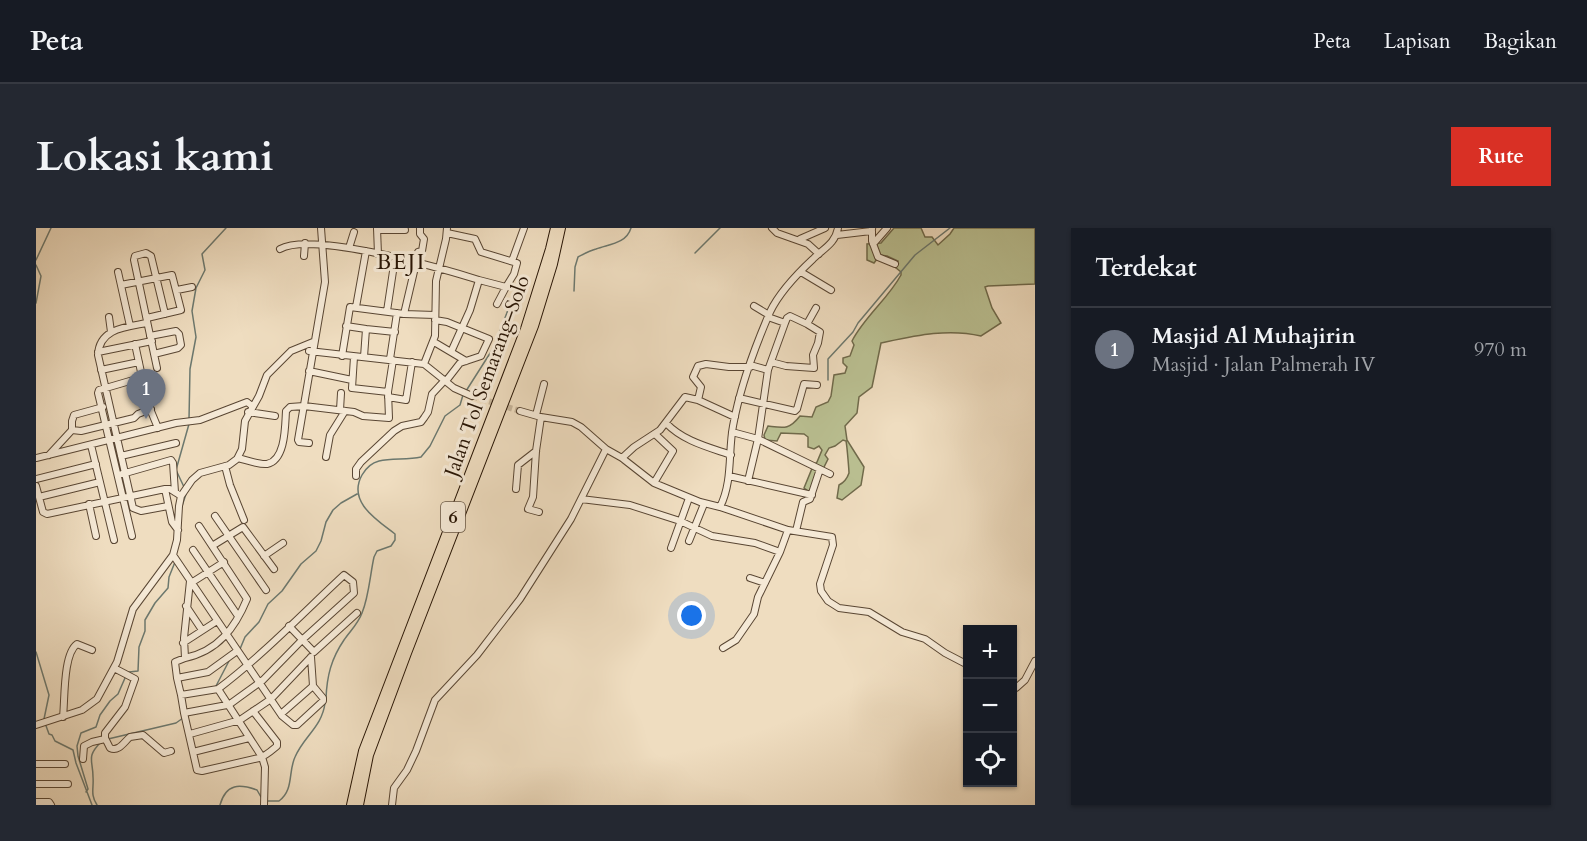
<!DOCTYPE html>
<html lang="id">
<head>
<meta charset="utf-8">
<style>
	:root { --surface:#171b24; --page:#242831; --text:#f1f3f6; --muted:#9ea1a6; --line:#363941; --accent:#d93025 }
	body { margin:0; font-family:Cardo,serif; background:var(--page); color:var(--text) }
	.controls { position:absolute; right:18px; bottom:18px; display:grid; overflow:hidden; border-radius:0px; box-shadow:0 2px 4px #0004 }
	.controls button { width:54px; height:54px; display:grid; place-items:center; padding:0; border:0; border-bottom:2px solid var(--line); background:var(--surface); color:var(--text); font:30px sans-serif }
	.you { position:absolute; left:656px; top:388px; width:21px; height:21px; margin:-15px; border:4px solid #fff; border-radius:50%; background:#1a73e8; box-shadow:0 0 0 9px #1a73e833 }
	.badge { display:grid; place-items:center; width:39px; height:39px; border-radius:50%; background:var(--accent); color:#fff; font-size:20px; font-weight:700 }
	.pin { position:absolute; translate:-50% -50px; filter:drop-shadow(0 2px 3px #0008) }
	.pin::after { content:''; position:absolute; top:32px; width:21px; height:18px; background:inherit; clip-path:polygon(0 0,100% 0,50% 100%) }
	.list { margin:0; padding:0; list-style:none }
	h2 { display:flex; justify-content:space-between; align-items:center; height:78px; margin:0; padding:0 24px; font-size:26px }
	h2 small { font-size:20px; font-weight:400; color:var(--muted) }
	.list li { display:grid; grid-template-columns:39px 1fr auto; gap:18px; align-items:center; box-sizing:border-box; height:84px; padding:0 24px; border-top:2px solid var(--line) }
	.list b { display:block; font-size:22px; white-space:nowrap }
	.list p { margin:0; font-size:20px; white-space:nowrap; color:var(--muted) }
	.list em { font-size:20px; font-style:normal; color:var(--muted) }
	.icon { flex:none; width:33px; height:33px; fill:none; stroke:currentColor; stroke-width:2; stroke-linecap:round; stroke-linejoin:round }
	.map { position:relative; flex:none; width:999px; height:577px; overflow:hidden; border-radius:0px }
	header { display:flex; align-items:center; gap:36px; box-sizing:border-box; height:84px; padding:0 30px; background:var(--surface); border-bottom:2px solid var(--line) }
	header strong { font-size:28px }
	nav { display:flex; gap:33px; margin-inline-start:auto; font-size:21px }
	.intro { display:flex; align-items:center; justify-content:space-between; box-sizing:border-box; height:144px; padding:0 36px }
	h1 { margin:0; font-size:42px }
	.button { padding:15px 27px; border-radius:0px; background:var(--accent); color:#fff; font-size:21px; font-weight:700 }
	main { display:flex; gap:36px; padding:0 36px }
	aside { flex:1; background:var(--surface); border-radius:0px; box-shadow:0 2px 4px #0004 }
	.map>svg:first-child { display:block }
	.green { fill:#bac092; stroke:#706a4b; stroke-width:1.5 }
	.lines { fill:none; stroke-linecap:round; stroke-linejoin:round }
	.stream { stroke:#6c786e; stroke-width:1.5 }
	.minor-tunnel { stroke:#c7b59a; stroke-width:6; stroke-dasharray:6 3; stroke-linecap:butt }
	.minor-casing { stroke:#594633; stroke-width:8 }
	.highway-casing { stroke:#271404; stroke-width:10 }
	.minor { stroke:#f5e9d6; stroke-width:6 }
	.highway { stroke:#efddc0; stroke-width:8 }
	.labels { text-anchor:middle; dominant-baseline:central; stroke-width:6; stroke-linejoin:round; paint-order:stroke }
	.shield { fill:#f5e9d6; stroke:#655443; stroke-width:1.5 }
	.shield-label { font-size:18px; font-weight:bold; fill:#271404 }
	.street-label { font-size:20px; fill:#271404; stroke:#f5e9d6 }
	.quarter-label { font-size:22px; letter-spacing:1.5px; fill:#271404; stroke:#f5e9d6 }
</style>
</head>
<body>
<header>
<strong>Peta</strong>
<nav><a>Peta</a><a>Lapisan</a><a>Bagikan</a></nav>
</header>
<div class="intro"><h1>Lokasi kami</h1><a class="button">Rute</a></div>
<main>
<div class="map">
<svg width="999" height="577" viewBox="0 0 999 577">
	<rect width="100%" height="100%" fill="#efddc0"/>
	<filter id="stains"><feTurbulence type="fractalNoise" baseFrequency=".00333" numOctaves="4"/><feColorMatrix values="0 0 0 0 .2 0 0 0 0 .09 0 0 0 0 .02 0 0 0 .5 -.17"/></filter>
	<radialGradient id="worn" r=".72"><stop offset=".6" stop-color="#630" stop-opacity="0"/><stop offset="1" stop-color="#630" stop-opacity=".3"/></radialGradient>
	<path class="green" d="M858,0H885L889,9H896L902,17L914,6L918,0H999V56L952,58L949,59L956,80L965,95L945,108C911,100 878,108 845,115L836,159L823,169L821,185L809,198L811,212L828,239L825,257L806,272L801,270L803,257C807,255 811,251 813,245C813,243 811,217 810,213L807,212L799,218L793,220L789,227L792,231L775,265L768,260L777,238L781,234L786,222L783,218L778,221L772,219V209L768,206L745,205L741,213L729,212L728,207L732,198C748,200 753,202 764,188L776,189L780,179L792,174L795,168L798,147L809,145L811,139L807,135V130L814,128L818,117L816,113C829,88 852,71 865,47V44L859,39L862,33L851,28L844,27L838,35L831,32V16L845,15Z"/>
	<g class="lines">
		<path class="stream" d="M659,25L684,0
			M0,32L15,0
			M0,37L5,48L0,75
			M538,63L539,39L542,29C548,26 553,23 560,21C573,16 590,16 595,0
			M792,152V131L817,104L822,95L879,27L914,0
			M430,163L458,119L475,74L487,68
			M153,191L154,141L160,109L156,83L160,60L169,42L166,26L190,0
			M148,259L140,242L153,196
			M145,281L150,266
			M204,421L209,409L223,394L232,376L246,363L265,336L280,323L285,313L290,294L297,282L305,275L321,266
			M0,424L13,467L8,491
			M93,444L102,443L103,419L109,403V392L119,375L132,360L133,349L139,334
			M180,458L194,431
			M290,470C291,448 295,431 308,412C314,403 322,396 326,385C333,368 334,347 338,329L341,323L355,318L359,312V306C341,292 311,274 326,247C330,240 335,235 343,233C356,230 371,232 385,229L394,218L409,188L424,177L427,167
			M9,495L13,506L16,507L19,513L37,522L40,535L56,577
			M72,511L140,495L147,490
			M50,564L52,561L42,528L41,518L45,505L60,499L64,487L74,473L82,466L89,450
			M231,573H243C258,562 252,544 259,529C268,508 286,499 289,475
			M61,577C54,566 58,561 57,549C57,532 50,529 65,514
			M184,577C190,555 204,556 221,562L225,569"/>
		<path class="minor-tunnel" d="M436,168L484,183"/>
		<defs>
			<path id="minor" d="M341,0L342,26
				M736,0L741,5L772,16L783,26
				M341,2H369
				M836,3V13L842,29L859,36
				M411,5L439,11L445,24L481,35L478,46L470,59L443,52
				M801,7L835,3L836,1
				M764,11L789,0
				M837,16L851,0
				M313,20L318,4
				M244,21C276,3 405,40 443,52L434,82L415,124
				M268,28L269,15
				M476,33L488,0
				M379,35L382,24L386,23L388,11L384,6V0
				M82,44L94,98
				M765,44L795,62
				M85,57L136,47L145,82L111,90
				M141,62L156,59
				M461,76L470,59
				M718,78L733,87
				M320,79L330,23
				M351,83L359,30
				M368,86L380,35
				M73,89L75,104
				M732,89L749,95L751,90L754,88L771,96L780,80
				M399,92L411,94L453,111L445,128L424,135L410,153
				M111,95C91,99 63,100 62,127L97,280L105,283L132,278
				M310,98L330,101L328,129
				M330,101L359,104
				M114,108L140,103L143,106L145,117L142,120L118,126
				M398,114L430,133
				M273,123L388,136L418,160L436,168
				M62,124L116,113
				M306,128L314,79L368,86L399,87
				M318,129L316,160L352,164
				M354,131L361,85
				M735,134L750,138L778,140L777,127L782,115L784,104L771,96
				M388,136L399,108L400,53L410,11L411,0
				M714,137L732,142
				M121,140L98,32L99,28L110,25L115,28L129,86
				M65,142L103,134
				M273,143L316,152
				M352,169L370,172L376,134
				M703,170L759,183L761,181L768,156L781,157
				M662,172L665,159L657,149L662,138L670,136L693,139H714
				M112,176L122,200
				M67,179L38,187L36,193V202L45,203L98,190L102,186L115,181
				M304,182L305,165
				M484,183L505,189L536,194L545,199L570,221L586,230L618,255L664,274L684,279C697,253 692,224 697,198C704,159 718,121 734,84C743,65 762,45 777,31C788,20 799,16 802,0
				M212,184L239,188
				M500,187L508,156
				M630,195C647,213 672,219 695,227
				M696,204L722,211L794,246
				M273,215L263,214L262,212L289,54L285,0
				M55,217L78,312
				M13,227L36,202
				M85,228L140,215
				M290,229L294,207L309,183
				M0,230L140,195L164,192L211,174L216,178
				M202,230C210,232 223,237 231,236C250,232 249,197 250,183L254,179L268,178L318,184L327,188L353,190L352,164L357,132
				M586,230L598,219L624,202L649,169L662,172L699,189
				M189,238L194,257L208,292
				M86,246L135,232L137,235L139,264
				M320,248V241L325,234L358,203L366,198L385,194L388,190L392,184L396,166L409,152
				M693,248L776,267
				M0,251L60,236
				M712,253L722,211L732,142L749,95
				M618,255L637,223L619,206
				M0,258L7,284L11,286L129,261H134L145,268
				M129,261L136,294L142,302
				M480,261L482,237L500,223
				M3,269L64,254
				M545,271L594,277L644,293L676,308L719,315L744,324
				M53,276L60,308
				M684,279L752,302L796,309L797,317L784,356L785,363L792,373L803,380L833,384L866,404L889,411L909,425L932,437
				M503,284L492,281L497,269L500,223L505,189
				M179,288L230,362
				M760,303L767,274L774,271L784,241
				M96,308L62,165L63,162L104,150L105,144L99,116
				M653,313L668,276
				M176,318L207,299L238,341
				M635,320L653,270
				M157,322L202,388
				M137,327L246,488L257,497H261L287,473V470L277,458
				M228,328L247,315
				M714,350L729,355
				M154,353L148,410L149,430C182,423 199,400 211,371L163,298
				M155,355L188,334
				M150,378L166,402
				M253,398L278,424L321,385
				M147,415L181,393
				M687,420L700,412L718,386L722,369L744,324L752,302
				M78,440L99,451L89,479L69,505V510L74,520C83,524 88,514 94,509L107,507L128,525L135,523
				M141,450L139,434L149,430
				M976,459L980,460L989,452L999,433
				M145,467L141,450L172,444L201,423
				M217,483L241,514V518C235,523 230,528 223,530L166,543L161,542L148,485L191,477L194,476L227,452L266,412L318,365L317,354L308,347C266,386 227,427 182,461L226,529L229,539L228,577
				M148,485L145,467L182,461
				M245,486L277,458L275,429
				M27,489C29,471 27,426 41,416L56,422
				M0,497L46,482L61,471L81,434L97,381L137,327L141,312L143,278L145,268L156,252L164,245L193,237L201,231L206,221L209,193L223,168L231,147L255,123L277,114
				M154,506L204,492L235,471L274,430
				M157,524L213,510
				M47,531L48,518L56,514L69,511
				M0,536H29
				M0,556H32
				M0,574H13L15,577
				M356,577L358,560L371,542L380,523L399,472L441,427L484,371L535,291L570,221"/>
			<path id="highway" d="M315,577L327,523L489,101L514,21L519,0
				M323,577L333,527L371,425L498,98L517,36L525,0"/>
		</defs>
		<use href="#minor" class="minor-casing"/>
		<use href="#highway" class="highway-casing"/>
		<use href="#minor" class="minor"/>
		<use href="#highway" class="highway"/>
	</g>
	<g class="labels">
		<rect class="shield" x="405" y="274" width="24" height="30" rx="4.5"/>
		<g class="shield-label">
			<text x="417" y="289">6</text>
		</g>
		<g class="street-label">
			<text transform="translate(451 148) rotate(-70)">Jalan Tol Semarang–Solo</text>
		</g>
		<g class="quarter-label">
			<text x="365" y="34">BEJI</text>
		</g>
	</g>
	<rect width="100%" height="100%" filter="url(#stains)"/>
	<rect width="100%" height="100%" fill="url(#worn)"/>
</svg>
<div class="controls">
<button>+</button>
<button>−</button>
<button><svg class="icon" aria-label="locate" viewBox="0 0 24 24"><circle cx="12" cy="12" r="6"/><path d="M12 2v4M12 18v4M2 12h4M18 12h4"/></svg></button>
</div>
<div class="you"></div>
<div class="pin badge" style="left:110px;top:191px;background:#6b7280">1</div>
</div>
<aside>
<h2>Terdekat<small></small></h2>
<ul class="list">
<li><span class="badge" style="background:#6b7280">1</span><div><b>Masjid Al Muhajirin</b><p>Masjid · Jalan Palmerah IV</p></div><em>970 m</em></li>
</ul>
</aside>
</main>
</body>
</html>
